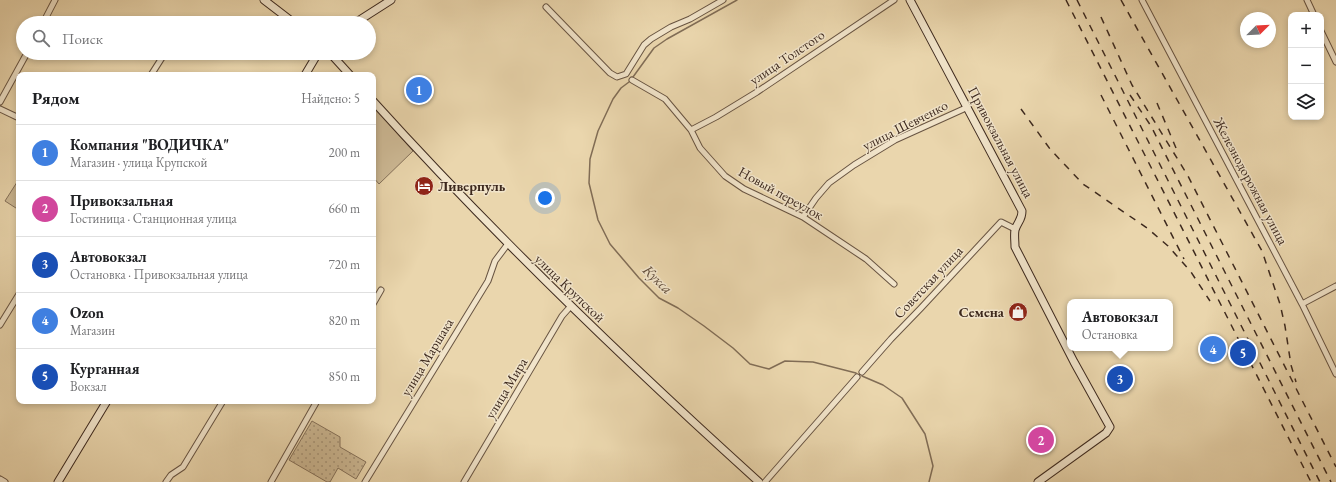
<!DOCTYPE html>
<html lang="ru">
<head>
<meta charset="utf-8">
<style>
	:root { --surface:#fff; --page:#f6f6f6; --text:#202124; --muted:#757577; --line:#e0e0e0; --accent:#7c3aed }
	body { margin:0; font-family:"EB Garamond",serif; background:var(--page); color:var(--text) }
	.controls { position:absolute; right:12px; top:12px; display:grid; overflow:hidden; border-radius:8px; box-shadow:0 2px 6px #0003 }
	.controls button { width:36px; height:36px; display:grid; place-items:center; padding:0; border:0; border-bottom:1px solid var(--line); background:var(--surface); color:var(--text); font:20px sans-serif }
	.compass { position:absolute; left:1240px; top:12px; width:36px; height:36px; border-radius:50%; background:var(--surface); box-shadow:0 2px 6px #0003; rotate:66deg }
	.you { position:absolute; left:545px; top:198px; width:14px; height:14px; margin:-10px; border:3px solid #fff; border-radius:50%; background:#1a73e8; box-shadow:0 0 0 6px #1a73e833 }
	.badge { display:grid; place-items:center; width:26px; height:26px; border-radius:50%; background:var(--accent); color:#fff; font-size:13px; font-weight:700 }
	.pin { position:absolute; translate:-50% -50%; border:2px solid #fff; box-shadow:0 1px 4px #0006 }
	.popup { position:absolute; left:1067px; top:299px; width:106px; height:52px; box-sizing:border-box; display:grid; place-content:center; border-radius:8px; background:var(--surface); filter:drop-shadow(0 1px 3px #0005); font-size:13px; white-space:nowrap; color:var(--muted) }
	.popup b { font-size:15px; color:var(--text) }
	.popup::after { content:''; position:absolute; left:50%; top:100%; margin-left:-8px; border:8px solid transparent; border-top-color:var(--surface) }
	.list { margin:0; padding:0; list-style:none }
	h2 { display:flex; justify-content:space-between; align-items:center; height:52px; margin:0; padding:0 16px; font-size:17px }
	h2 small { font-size:13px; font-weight:400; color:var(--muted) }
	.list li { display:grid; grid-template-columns:26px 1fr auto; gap:12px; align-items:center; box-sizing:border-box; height:56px; padding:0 16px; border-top:1px solid var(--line) }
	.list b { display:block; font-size:15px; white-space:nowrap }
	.list p { margin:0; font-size:13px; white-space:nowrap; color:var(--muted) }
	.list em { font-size:13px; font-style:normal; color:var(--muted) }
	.icon { flex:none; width:22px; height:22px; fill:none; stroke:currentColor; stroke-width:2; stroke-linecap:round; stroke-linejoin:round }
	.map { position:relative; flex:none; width:1336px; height:482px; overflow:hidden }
	.search { position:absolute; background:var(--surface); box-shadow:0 2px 6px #0003; left:16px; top:16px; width:360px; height:44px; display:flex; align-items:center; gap:10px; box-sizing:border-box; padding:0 14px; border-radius:22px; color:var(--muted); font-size:15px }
	.panel { position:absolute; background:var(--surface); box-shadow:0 2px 6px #0003; left:16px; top:72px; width:360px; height:332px; border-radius:8px }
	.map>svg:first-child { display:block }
	.grass { fill:url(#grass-dots); stroke:#85715a }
	.pitch { fill:#cdb995; stroke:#85715a }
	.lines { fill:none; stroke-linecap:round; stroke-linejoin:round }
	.stream { stroke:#816d56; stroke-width:1.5 }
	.street-casing { stroke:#685442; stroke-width:7 }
	.secondary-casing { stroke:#3d291e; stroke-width:9 }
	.street { stroke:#f1e4ca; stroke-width:5 }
	.secondary { stroke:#f1e4ca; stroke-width:7 }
	.rail { stroke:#3d291e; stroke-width:1.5; stroke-dasharray:7 7; stroke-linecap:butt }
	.labels { text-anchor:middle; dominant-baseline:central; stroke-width:3; stroke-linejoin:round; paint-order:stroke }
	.street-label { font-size:14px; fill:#3d291e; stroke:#f1e4ca }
	.poi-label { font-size:14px; font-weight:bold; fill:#3d291e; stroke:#f1e4ca; text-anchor:start }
	.water-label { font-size:15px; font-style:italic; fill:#5f4b3a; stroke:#f1e4ca }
</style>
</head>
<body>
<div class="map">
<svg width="1336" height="482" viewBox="0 0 1336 482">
	<defs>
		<pattern id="grass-dots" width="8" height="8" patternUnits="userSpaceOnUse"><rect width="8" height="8" fill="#cdb995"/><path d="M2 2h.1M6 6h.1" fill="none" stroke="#a89679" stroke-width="1.8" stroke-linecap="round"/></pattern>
	</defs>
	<rect width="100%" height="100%" fill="#ead6ad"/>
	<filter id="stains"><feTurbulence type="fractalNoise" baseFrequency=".005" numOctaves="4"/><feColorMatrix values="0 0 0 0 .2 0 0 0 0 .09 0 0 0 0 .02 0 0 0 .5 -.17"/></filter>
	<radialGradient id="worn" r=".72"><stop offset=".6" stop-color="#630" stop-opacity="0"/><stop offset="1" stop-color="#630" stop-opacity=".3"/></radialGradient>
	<path class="grass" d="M312,421L340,437V447L366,462L356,479L338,468L330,482H327L289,460Z"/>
	<path class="pitch" d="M373,106L413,151L379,184L373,177Z
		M19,179V210L5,201Z"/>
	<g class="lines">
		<path class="stream" d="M633,77L654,48L667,39L737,0
			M629,82L621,88L613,99L598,131L590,159L589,183L598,220L610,244L639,278L659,298L678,308L704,326L733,348L750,364L769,369L785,361L813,362L856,373
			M862,376L883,385L902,398L925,434L933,466L929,482"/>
		<defs>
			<path id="street" d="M1142,0L1302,304L1336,374
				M1307,0L1314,15
				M546,7L610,73L617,77L626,74L644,45L651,39L671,27L690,19L723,0
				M43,23L55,0
				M1321,31L1336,62
				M151,75L165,53
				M632,80L665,99L691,130L700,148L725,176L744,189L803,217L866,259L894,284
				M0,102L27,53
				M0,109L19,118
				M691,130L716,117L757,92L894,0
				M803,217L816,198L829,183L854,165L895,140L968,107
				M373,304L381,290
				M1302,304L1336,286
				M0,325L19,294
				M862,372L891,339L921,308L1001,222L1015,229
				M0,479L5,482
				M166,482L171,475L183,467L223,401
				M271,482L317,401
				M365,482L488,281L495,261L507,245
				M464,482L562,316L570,307
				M765,482L857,377"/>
			<path id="secondary" d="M264,0L294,23
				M910,0L1022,211C1022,220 1018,221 1015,230C1014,235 1015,241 1015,247L1074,362L1110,427L1106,433L1038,482
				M355,23L391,0
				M330,53L350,75
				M305,75L318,53
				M373,101C495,236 624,360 759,482
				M58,482L107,401"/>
		</defs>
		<use href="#street" class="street-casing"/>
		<use href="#secondary" class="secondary-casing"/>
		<use href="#street" class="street"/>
		<use href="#secondary" class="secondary"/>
		<path class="rail" d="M1066,0L1311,482
			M1077,0L1320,482
			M1121,0L1262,251L1280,304L1285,326L1291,365L1296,382
			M1101,17L1132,85L1188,176L1336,467
			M1101,95L1184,259
			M1130,95L1151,126L1331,482
			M1157,103L1176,148
			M1021,109L1050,149L1083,184L1147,228L1168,246L1191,272L1210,301"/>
	</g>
	<defs>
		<symbol id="hotel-disc" viewBox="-11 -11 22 22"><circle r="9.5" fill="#8f2418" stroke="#f1e4ca"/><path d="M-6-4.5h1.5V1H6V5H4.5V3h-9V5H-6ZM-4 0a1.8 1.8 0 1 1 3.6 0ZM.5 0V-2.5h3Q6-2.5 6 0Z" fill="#fff"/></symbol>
		<symbol id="shop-disc" viewBox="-11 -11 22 22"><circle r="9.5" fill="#8f2418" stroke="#f1e4ca"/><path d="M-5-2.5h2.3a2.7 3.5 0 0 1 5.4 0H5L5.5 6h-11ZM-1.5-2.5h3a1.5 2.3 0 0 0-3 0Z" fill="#fff"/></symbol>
	</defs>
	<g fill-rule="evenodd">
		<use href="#hotel-disc" x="413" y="175" width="22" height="22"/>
		<use href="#shop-disc" x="1007" y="301" width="22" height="22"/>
	</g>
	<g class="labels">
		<g class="street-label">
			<text transform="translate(787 57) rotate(-34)">улица Толстого</text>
			<text transform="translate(905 125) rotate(-27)">улица Шевченко</text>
			<text transform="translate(1001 142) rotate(62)">Привокзальная улица</text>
			<text transform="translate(1251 181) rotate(62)">Железнодорожная улица</text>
			<text transform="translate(781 193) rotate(29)">Новый переулок</text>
			<text transform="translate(928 282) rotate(-47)">Советская улица</text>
			<text transform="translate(570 288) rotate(44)">улица Крупской</text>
			<text transform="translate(427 357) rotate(-59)">улица Маршака</text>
			<text transform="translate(506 388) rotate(-59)">улица Мира</text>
		</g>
		<g class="poi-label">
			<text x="438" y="186">Ливерпуль</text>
			<text x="1004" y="312" text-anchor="end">Семена</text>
		</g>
		<g class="water-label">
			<text transform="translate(658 279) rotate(44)">Кукса</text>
		</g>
	</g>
	<rect width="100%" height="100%" filter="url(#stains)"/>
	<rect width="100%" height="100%" fill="url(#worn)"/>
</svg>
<div class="controls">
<button>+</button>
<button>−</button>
<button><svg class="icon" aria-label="layers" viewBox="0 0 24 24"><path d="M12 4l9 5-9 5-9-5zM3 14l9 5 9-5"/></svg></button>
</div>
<svg class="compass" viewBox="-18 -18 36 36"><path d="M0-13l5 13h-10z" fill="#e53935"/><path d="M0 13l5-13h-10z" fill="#757577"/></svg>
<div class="you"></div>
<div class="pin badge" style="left:419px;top:90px;background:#3f7fe0">1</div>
<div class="pin badge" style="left:1041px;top:440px;background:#d1479c">2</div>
<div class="pin badge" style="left:1120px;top:379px;background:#1a4fb4">3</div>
<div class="popup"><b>Автовокзал</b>Остановка</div>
<div class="pin badge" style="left:1213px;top:349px;background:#3f7fe0">4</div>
<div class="pin badge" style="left:1243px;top:353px;background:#1a4fb4">5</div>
<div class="search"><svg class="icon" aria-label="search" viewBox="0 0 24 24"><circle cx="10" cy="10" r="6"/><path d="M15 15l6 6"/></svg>Поиск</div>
<section class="panel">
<h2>Рядом<small>Найдено: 5</small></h2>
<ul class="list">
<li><span class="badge" style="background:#3f7fe0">1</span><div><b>Компания &quot;ВОДИЧКА&quot;</b><p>Магазин · улица Крупской</p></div><em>200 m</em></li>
<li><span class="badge" style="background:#d1479c">2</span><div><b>Привокзальная</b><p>Гостиница · Станционная улица</p></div><em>660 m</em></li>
<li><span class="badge" style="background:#1a4fb4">3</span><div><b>Автовокзал</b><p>Остановка · Привокзальная улица</p></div><em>720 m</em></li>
<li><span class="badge" style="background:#3f7fe0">4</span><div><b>Ozon</b><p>Магазин</p></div><em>820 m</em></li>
<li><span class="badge" style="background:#1a4fb4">5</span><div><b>Курганная</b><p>Вокзал</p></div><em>850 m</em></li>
</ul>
</section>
</div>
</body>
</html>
